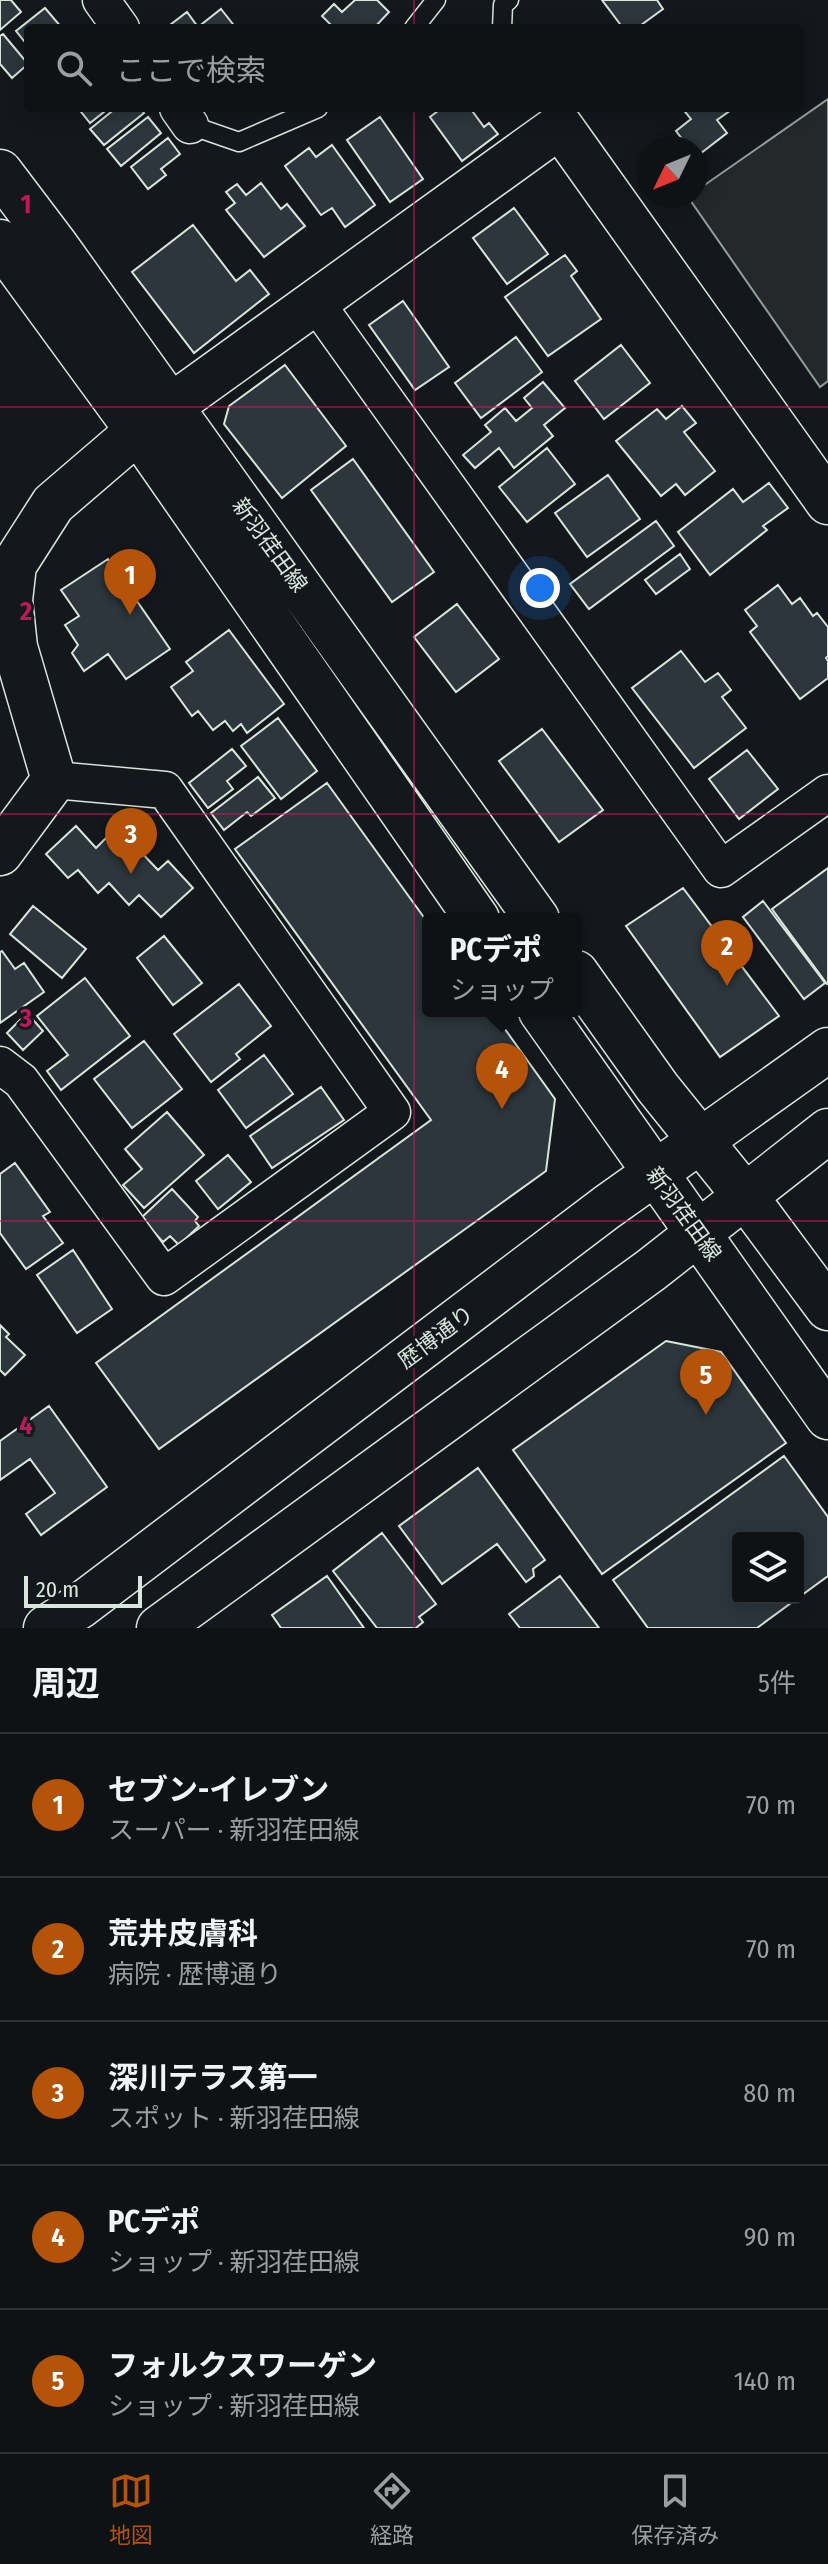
<!DOCTYPE html>
<html lang="ja">
<head>
<meta charset="utf-8">
<style>
	:root { --surface:#0f1215; --page:#181b1e; --text:#f1f3f6; --muted:#9b9ea0; --line:#2f3234; --accent:#b45309 }
	body { margin:0; font-family:"Fira Sans Condensed","Noto Sans JP",sans-serif; background:var(--page); color:var(--text) }
	.controls { position:absolute; right:24px; bottom:24px; display:grid; overflow:hidden; border-radius:8px; box-shadow:0 4px 20px #0003 }
	.controls button { width:72px; height:72px; display:grid; place-items:center; padding:0; border:0; border-bottom:2px solid var(--line); background:var(--surface); color:var(--text); font:40px sans-serif }
	.compass { position:absolute; left:636px; top:136px; width:72px; height:72px; border-radius:50%; background:var(--surface); box-shadow:0 4px 20px #0003; rotate:227deg }
	.scale { position:absolute; left:24px; bottom:20px; width:118px; box-sizing:border-box; padding-left:8px; border:4px solid #d8e6dc; border-top:0; font-size:22px; line-height:28px; white-space:nowrap; color:#d8e6dc; -webkit-text-stroke:6px #14181c; paint-order:stroke }
	.you { position:absolute; left:540px; top:588px; width:28px; height:28px; margin:-20px; border:6px solid #fff; border-radius:50%; background:#1a73e8; box-shadow:0 0 0 12px #1a73e833 }
	.badge { display:grid; place-items:center; width:52px; height:52px; border-radius:50%; background:var(--accent); color:#fff; font-size:26px; font-weight:700 }
	.pin { position:absolute; translate:-50% -66px; filter:drop-shadow(0 2px 4px #0008) }
	.pin::after { content:''; position:absolute; top:42px; width:28px; height:24px; background:inherit; clip-path:polygon(0 0,100% 0,50% 100%) }
	.popup { position:absolute; left:422px; top:913px; width:160px; height:104px; box-sizing:border-box; display:grid; place-content:center; border-radius:8px; background:var(--surface); filter:drop-shadow(0 2px 6px #0005); font-size:26px; white-space:nowrap; color:var(--muted) }
	.popup b { font-size:30px; color:var(--text) }
	.popup::after { content:''; position:absolute; left:50%; top:100%; margin-left:-16px; border:16px solid transparent; border-top-color:var(--surface) }
	.list { margin:0; padding:0; list-style:none }
	h2 { display:flex; justify-content:space-between; align-items:center; height:104px; margin:0; padding:0 32px; font-size:34px }
	h2 small { font-size:26px; font-weight:400; color:var(--muted) }
	.list li { display:grid; grid-template-columns:52px 1fr auto; gap:24px; align-items:center; box-sizing:border-box; height:144px; padding:0 32px; border-top:2px solid var(--line) }
	.list b { display:block; font-size:30px; white-space:nowrap }
	.list p { margin:0; font-size:26px; white-space:nowrap; color:var(--muted) }
	.list em { font-size:26px; font-style:normal; color:var(--muted) }
	.icon { flex:none; width:44px; height:44px; fill:none; stroke:currentColor; stroke-width:2; stroke-linecap:round; stroke-linejoin:round }
	.map { position:relative; flex:none; width:828px; height:1628px; overflow:hidden }
	.search { position:absolute; background:var(--surface); box-shadow:0 4px 20px #0003; left:24px; right:24px; top:24px; height:88px; display:flex; align-items:center; gap:20px; box-sizing:border-box; padding:0 28px; border-radius:8px; color:var(--muted); font-size:30px }
	.sheet { height:824px; background:var(--surface) }
	nav { display:flex; justify-content:space-around; align-items:center; box-sizing:border-box; height:112px; border-top:2px solid var(--line); background:var(--surface); font-size:22px; color:var(--muted) }
	nav a { display:grid; justify-items:center; gap:4px }
	nav .on { color:var(--accent) }
	.map>svg:first-child { display:block }
	.parking { fill:#24282b; stroke:#939e99; stroke-width:2 }
	.building { fill:#2c363c; stroke:#d8e6dc; stroke-width:2; fill-rule:evenodd }
	.lines { fill:none; stroke-linecap:round; stroke-linejoin:round }
	.lane-casing { stroke:#d8e6dc; stroke-width:21 }
	.street-casing { stroke:#d8e6dc; stroke-width:39 }
	.secondary-casing { stroke:#d8e6dc; stroke-width:47 }
	.lane { stroke:#14181c; stroke-width:18 }
	.street { stroke:#14181c; stroke-width:36 }
	.secondary { stroke:#14181c; stroke-width:44 }
	.grid { fill:none; stroke:#c2185b; stroke-width:2; stroke-opacity:0.55 }
	.labels { text-anchor:middle; dominant-baseline:central; stroke-width:6; stroke-linejoin:round; paint-order:stroke }
	.street-label { font-size:22px; fill:#d8e6dc; stroke:#14181c }
	.grid-label { font-size:26px; text-anchor:middle; font-weight:bold; fill:#c2185b; stroke:#14181c; stroke-width:6; stroke-linejoin:round; paint-order:stroke }
</style>
</head>
<body>
<div class="map">
<svg width="828" height="1628" viewBox="0 0 828 1628">
	<rect width="100%" height="100%" fill="#14181c"/>
	<path class="parking" d="M828,99V381L820,387L688,197L696,196V191Z"/>
	<path class="building" d="M0,0H11L21,12L0,30Z
		M355,0H377L389,12L374,28H334L322,16L334,4L342,12Z
		M602,0H657L663,9L637,28H623Z
		M45,8L62,28H28V46L16,31Z
		M221,9L236,28H166L187,12L198,27Z
		M3,34L28,64L12,78L0,64V36Z
		M78,108H109L90,123Z
		M116,108H140L144,113L104,145L90,129Z
		M442,108H470L484,127L489,123L498,134L462,161L430,117Z
		M682,108H734L717,120L727,133L696,157V148H689L676,131L691,119Z
		M148,117L161,133L121,166L107,149Z
		M380,117L423,179L390,202L347,140Z
		M168,138L180,154L161,169L166,175L148,189L131,167Z
		M332,145L375,205L345,227L332,208L321,215L285,166L309,148L316,157Z
		M261,183L281,209L287,204L305,226L264,257L226,210L235,203L226,192L237,184L246,195Z
		M514,208L548,254L507,284L473,238Z
		M193,225L236,281L250,270L269,294L194,353L132,272Z
		M565,255L577,271L571,276L601,319L548,356L505,297Z
		M403,301L449,367L415,390L369,325Z
		M516,337L542,372L481,418L455,383Z
		M621,345L650,383L604,419L575,381Z
		M285,365L346,446L282,498L224,424L229,406Z
		M543,382L565,408L544,425L553,436L514,468L499,448L475,468L463,455L491,432L485,425L505,408L516,421L532,408L524,398Z
		M682,406L696,423L684,432L715,471L685,495L676,484L661,496L616,441L657,409L666,419Z
		M547,448L575,484L527,522L499,487Z
		M353,459L434,572L392,602L311,490Z
		M608,475L640,519L587,557L555,513Z
		M769,483L788,508L763,526L767,530L710,575L678,532L733,489L743,502Z
		M656,521L674,546L589,609L570,584Z
		M680,554L690,569L656,594L645,580Z
		M108,559L170,649L126,679L108,654L84,671L72,653L78,645L65,625L79,616L61,590Z
		M778,585L792,604L800,598L813,616L817,613L828,627V656L826,658L828,661V678L800,699L750,632L757,626L745,610Z
		M457,604L499,659L456,692L414,637Z
		M229,630L284,704L247,733L241,724L233,731L225,721L213,730L198,711L192,716L171,687L193,671L186,662Z
		M681,651L705,682L718,673L731,690L722,697L746,728L694,768L632,688Z
		M278,718L317,771L281,799L241,746Z
		M542,729L603,810L559,842L499,761Z
		M232,749L246,766L227,781L233,789L208,808L189,783Z
		M747,750L778,789L739,819L709,779Z
		M258,777L275,798L251,816L247,812L224,830L211,813Z
		M327,783L428,923V1011H492L555,1099L546,1171L159,1449L96,1363L431,1120L235,849Z
		M76,826L96,848L106,838L125,859L137,848L158,870L168,861L193,888L161,917L139,895L129,905L109,883L98,893L78,870L68,878L46,854Z
		M828,868V984H827L772,909Z
		M683,888L779,1016L720,1057L626,926Z
		M763,901L825,983L804,999L743,917Z
		M33,906L86,949L62,978L10,934Z
		M164,936L202,983L173,1005L137,958Z
		M2,951L15,969L24,963L44,992L0,1023V952Z
		M85,978L130,1036L61,1090L47,1071L68,1055L37,1016Z
		M239,984L271,1026L236,1054L240,1059L211,1082L174,1034Z
		M27,1013L43,1031L23,1050L7,1033Z
		M144,1041L182,1089L132,1128L94,1079Z
		M264,1055L293,1094L246,1128L218,1090Z
		M321,1087L344,1120L272,1168L250,1136Z
		M167,1112L204,1155L144,1208L123,1185L142,1169L125,1149Z
		M228,1155L251,1182L218,1209L196,1181Z
		M15,1163L50,1212L43,1216L63,1243L26,1269L0,1233V1174Z
		M172,1189L198,1217L195,1221L199,1226L179,1245L170,1236L163,1242L141,1218Z
		M73,1250L112,1309L77,1333L37,1275Z
		M0,1325L9,1334L6,1337L25,1355L5,1375L0,1370Z
		M666,1341L721,1352L786,1443L602,1574L513,1450Z
		M49,1406L107,1487L41,1535L26,1514L55,1493L30,1459L0,1480V1441Z
		M784,1456L828,1517V1576L757,1628H648L613,1580ZM738,1538H798V1598H738Z
		M478,1468L545,1560L533,1569L534,1576L526,1582L497,1544L442,1584L399,1526Z
		M382,1533L436,1604L419,1617L423,1622L416,1628H377L333,1571Z
		M327,1576L364,1628H281L272,1615Z
		M560,1576L599,1628H520L509,1614Z"/>
	<g class="lines">
		<defs>
			<path id="lane" d="M414,28L436,0
				M502,28L503,5L509,0
				M190,125L239,142L318,108"/>
			<path id="street" d="M101,0L121,28
				M178,108L190,125
				M316,303L721,869L828,793
				M0,1065L21,1081L164,1277L392,1112L165,790L54,780"/>
			<path id="secondary" d="M0,172L56,246L537,919
				M0,242L138,431L477,919
				M0,853L54,780L15,647L10,600L14,565L53,504L138,431L171,406L560,126L828,502
				M576,973L658,1088L745,1196L828,1308
				M541,1011L828,1417
				M46,1628L80,1606L607,1207L828,1050
				M159,1628L651,1270L828,1131"/>
		</defs>
		<use href="#lane" class="lane-casing"/>
		<use href="#street" class="street-casing"/>
		<use href="#secondary" class="secondary-casing"/>
		<use href="#lane" class="lane"/>
		<use href="#street" class="street"/>
		<use href="#secondary" class="secondary"/>
	</g>
	<path class="grid" d="M414,0V28M414,108V1628M0,407H828M0,814H828M0,1221H828"/>
	<g class="labels">
		<g class="street-label">
			<text transform="translate(270 545) rotate(54)">新羽荏田線</text>
			<text transform="translate(684 1214) rotate(54)">新羽荏田線</text>
			<text transform="translate(436 1337) rotate(-37)">歴博通り</text>
		</g>
	</g>
	<g class="grid-label">
		<text x="26" y="213">1</text>
		<text x="26" y="620">2</text>
		<text x="26" y="1027">3</text>
		<text x="26" y="1434">4</text>
	</g>
</svg>
<div class="controls">
<button><svg class="icon" aria-label="layers" viewBox="0 0 24 24"><path d="M12 4l9 5-9 5-9-5zM3 14l9 5 9-5"/></svg></button>
</div>
<svg class="compass" viewBox="-18 -18 36 36"><path d="M0-13l5 13h-10z" fill="#e53935"/><path d="M0 13l5-13h-10z" fill="#9b9ea0"/></svg>
<div class="scale">20 m</div>
<div class="you"></div>
<div class="pin badge" style="left:130px;top:615px">1</div>
<div class="pin badge" style="left:727px;top:986px">2</div>
<div class="pin badge" style="left:131px;top:874px">3</div>
<div class="pin badge" style="left:502px;top:1109px">4</div>
<div class="popup"><b>PCデポ</b>ショップ</div>
<div class="pin badge" style="left:706px;top:1415px">5</div>
<div class="search"><svg class="icon" aria-label="search" viewBox="0 0 24 24"><circle cx="10" cy="10" r="6"/><path d="M15 15l6 6"/></svg>ここで検索</div>
</div>
<section class="sheet">
<h2>周辺<small>5件</small></h2>
<ul class="list">
<li><span class="badge">1</span><div><b>セブン-イレブン</b><p>スーパー · 新羽荏田線</p></div><em>70 m</em></li>
<li><span class="badge">2</span><div><b>荒井皮膚科</b><p>病院 · 歴博通り</p></div><em>70 m</em></li>
<li><span class="badge">3</span><div><b>深川テラス第一</b><p>スポット · 新羽荏田線</p></div><em>80 m</em></li>
<li><span class="badge">4</span><div><b>PCデポ</b><p>ショップ · 新羽荏田線</p></div><em>90 m</em></li>
<li><span class="badge">5</span><div><b>フォルクスワーゲン</b><p>ショップ · 新羽荏田線</p></div><em>140 m</em></li>
</ul>
</section>
<nav>
<a class="on"><svg class="icon" aria-label="map" viewBox="0 0 24 24"><path d="M3 6l6-2 6 2 6-2v14l-6 2-6-2-6 2zM9 4v14M15 6v14"/></svg>地図</a>
<a><svg class="icon" aria-label="directions" viewBox="0 0 24 24"><path d="M12 3l9 9-9 9-9-9zM9 14v-3h6M13 9l2 2-2 2"/></svg>経路</a>
<a><svg class="icon" aria-label="saved" viewBox="0 0 24 24"><path d="M7 4h10v16l-5-4-5 4z"/></svg>保存済み</a>
</nav>
</body>
</html>
